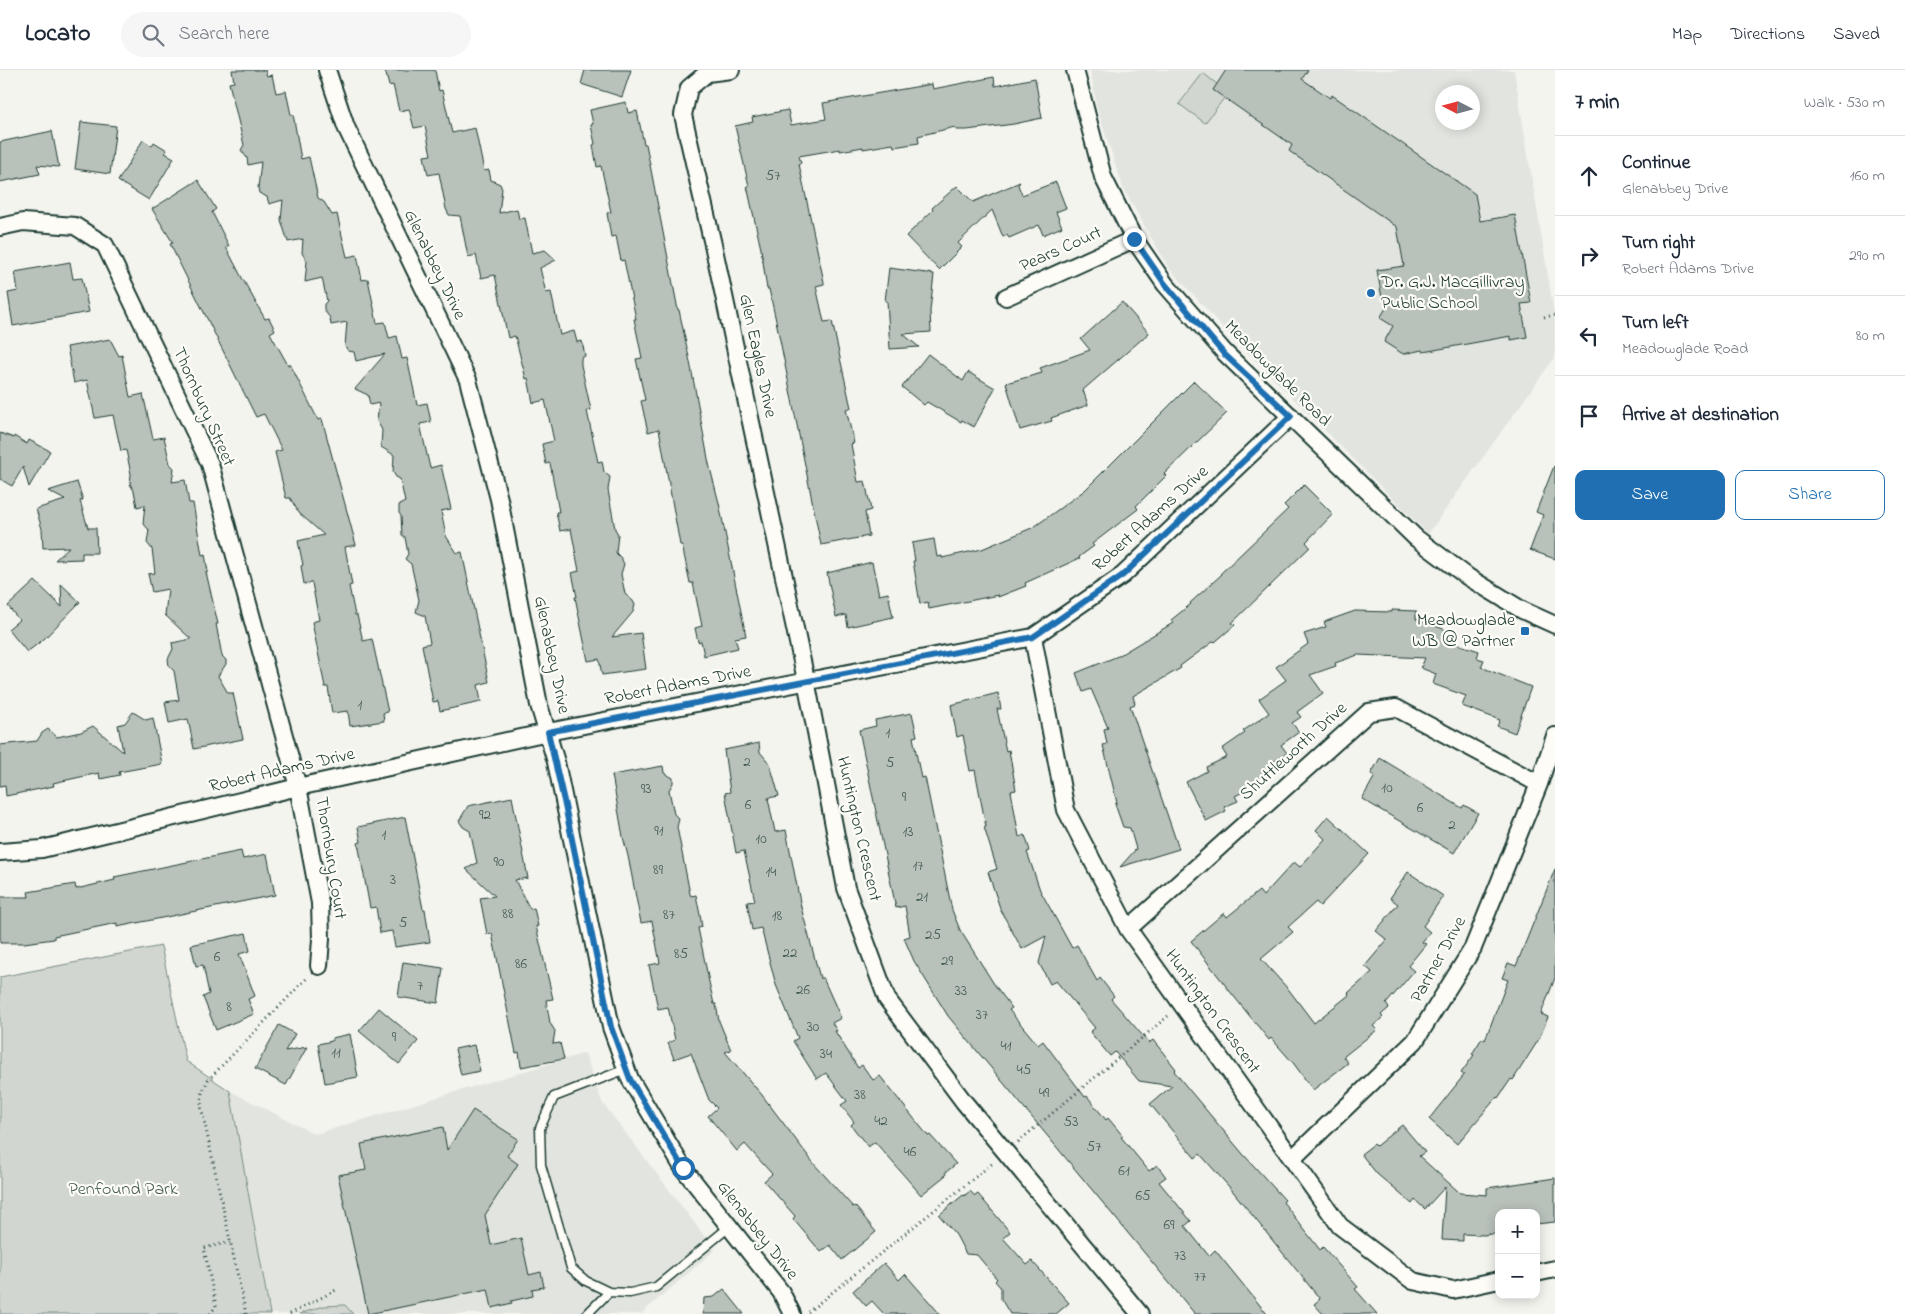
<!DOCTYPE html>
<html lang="en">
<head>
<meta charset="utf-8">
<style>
	:root { --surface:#fff; --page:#f6f6f7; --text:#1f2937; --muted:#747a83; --line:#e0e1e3; --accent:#1f6fb2 }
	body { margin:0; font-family:"Indie Flower",sans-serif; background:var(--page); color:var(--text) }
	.controls { position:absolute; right:15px; bottom:15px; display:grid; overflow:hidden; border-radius:10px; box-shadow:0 2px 12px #0003 }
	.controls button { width:45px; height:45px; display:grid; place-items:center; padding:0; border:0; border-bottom:1px solid var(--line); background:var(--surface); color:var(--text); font:25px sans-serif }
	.compass { position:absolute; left:1435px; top:15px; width:45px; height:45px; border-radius:50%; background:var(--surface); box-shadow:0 2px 12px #0003; rotate:276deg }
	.stop { position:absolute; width:15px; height:15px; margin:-11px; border:4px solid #1f6fb2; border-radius:50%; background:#fff }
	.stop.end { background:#1f6fb2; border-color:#fff; box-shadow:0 1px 5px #0008 }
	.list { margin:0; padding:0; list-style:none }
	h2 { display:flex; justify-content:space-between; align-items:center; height:65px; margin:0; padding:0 20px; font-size:21px }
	h2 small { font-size:16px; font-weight:400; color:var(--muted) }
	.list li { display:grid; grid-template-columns:32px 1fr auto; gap:15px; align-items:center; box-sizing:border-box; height:80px; padding:0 20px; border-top:1px solid var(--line) }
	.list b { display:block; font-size:19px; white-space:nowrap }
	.list p { margin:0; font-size:16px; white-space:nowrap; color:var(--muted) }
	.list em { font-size:16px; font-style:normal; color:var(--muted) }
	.actions { display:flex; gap:10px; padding:15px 20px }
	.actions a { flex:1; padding:11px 0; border:1px solid var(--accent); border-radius:10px; text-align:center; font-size:18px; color:var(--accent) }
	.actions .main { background:var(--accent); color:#fff }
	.icon { flex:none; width:28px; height:28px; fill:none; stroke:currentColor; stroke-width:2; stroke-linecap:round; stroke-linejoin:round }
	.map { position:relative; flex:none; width:1555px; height:1244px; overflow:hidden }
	header { display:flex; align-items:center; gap:30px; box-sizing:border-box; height:70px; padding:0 25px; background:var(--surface); border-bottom:1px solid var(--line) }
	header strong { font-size:24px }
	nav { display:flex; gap:28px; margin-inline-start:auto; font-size:18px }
	.search { width:350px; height:45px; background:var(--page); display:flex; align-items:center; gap:12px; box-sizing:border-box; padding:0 18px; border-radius:28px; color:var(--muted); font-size:19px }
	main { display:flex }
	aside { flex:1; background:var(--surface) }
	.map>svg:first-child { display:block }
	.built { fill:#e2e5df; fill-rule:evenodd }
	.green { fill:#d1d6d1; stroke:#788a82 }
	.building { fill:#b9c1bb; stroke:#1f3d34 }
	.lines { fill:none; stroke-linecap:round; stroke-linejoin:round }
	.service-casing { stroke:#1f3d34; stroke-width:11 }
	.minor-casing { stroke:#1f3d34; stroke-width:20 }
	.path { stroke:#1f3d34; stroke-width:3; stroke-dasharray:1 4; stroke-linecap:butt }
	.service { stroke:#fdfcf7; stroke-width:8 }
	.minor { stroke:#fdfcf7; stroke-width:16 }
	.route { stroke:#1f6fb2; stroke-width:6 }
	.poi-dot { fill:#1f6fb2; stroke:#fdfcf7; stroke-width:2 }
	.labels { text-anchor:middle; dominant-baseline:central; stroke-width:4.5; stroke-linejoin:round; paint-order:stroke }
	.number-label { font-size:15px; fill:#465e56 }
	.street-label { font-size:18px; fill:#1f3d34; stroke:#fdfcf7 }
	.poi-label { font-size:18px; fill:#1f3d34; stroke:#fdfcf7; text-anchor:start }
	.park-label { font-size:18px; fill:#435c53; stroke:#fdfcf7 }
</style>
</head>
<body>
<header>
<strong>Locato</strong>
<div class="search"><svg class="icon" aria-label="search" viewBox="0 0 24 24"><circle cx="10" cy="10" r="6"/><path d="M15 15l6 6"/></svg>Search here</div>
<nav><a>Map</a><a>Directions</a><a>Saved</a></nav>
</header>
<main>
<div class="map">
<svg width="1555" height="1244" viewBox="0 0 1555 1244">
	<rect width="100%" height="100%" fill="#f4f4ef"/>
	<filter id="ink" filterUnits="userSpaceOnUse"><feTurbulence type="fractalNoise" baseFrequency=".02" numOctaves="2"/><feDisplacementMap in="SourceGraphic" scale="10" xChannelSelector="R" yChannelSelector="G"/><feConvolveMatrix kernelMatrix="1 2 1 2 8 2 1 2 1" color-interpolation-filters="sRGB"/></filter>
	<g filter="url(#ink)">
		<path class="built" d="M1090,0H1514L1555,248V287L1428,464L1227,262L1168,197L1123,118L1097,39ZM1442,22H1472V52H1442Z
			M585,983L602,1032L715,1180L641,1244H353L345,1235L324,1236L299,1244H270L230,1021L315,1064Z"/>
		<path class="green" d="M1203,3L1228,23L1205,53L1179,34Z
			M161,876L186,991L230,1021L270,1244H0V907Z
			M345,1235L353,1244H299L324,1236Z"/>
		<path class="building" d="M232,0H265L267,6L272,5L276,23L286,21L291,45L293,44L301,89L309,87L318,128L324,132L332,145L337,144L347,187L357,185L362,210L368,209L377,253L385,252L389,268L397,266L402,289L407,288L417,335L427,333L431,352L420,354L430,398L441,395L451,439L441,441L446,466L457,483L462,482L489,612L478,615L481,632L440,641L438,631L433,632L422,575L430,573L425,546L416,542L419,530L411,494L405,489L408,484L405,467L402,465L401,446L399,443V435L405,432L400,409L396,407L393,402L394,385L381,377L382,360L377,351L379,333L370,335L368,325L355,319L385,284L356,291L354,282L348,281L345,276L347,252L331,255L330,248L324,240V234L327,231L322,208L305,212L307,191L302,183L303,169L288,172L281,150L283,130L269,134L267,127L259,123L258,118L261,92L248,95L247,88L241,80L244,75L229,13L234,12Z
			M385,0H435L439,21L442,20L452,63L475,58L484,101L489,100L491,110L500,114L502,119L499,143L517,139L519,149L525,148L532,183L545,180L556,190L540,198L546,223L551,222L560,265L574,261L577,272L582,271L585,286L581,288V295L591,340L587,341L598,392L602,391L604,402L610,407L608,420L615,459L618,464L616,483L621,488L624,494L621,504L625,524L633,531L635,535L633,542L612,567L641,563L646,599L602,605L599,589L588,591L575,527H577L572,503L579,501L571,459L560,461L556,442H559L550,393L546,394L542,374L554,371L545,330L533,333L528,308L526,309L515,266L508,268L495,205L481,208L476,185L468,187L460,146L449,145L446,139L439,103L428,105L424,86L431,85L425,56L414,58L409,39L399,41L393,15L389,16Z
			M585,0H631L622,27L581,14Z
			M1226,0H1308L1302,9L1330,28L1332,25L1475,124L1480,151L1515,145L1531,233L1521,234L1527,267L1511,270V266L1423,282L1422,280L1403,284L1384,272L1393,256L1380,248L1389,233L1382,228L1377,200L1404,196L1397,157L1289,81L1292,75L1213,20Z
			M994,7L995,16L1035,8L1042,48L1014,54L967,60H956L955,57L918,66L919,73L894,77L893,74L863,79V77L840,81V79L799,86L801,93L799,94L824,212V214L816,216L824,252L832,251L851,338L846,339L854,373L851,374L858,412L865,411L871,440L865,442L869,466L821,475L778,260L769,219H767L761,179L747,116H749L735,56L753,52L752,47L788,40L791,55L826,49L823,33L932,14L933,19Z
			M626,32L628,43L637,41L644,74H646L678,240H679L690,292L709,394L719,433L746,566L735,568L738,578L704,586L701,571L698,572L695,558L702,556L693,513H690L682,475H680L659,359L648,362L641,331L645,330L636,289L642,288L634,249H636L624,190L621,191L616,166L611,167L607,143L611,142L601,96L597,97L593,75L595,74L591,55L593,54L590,40Z
			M81,52L116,56L110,104L75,99Z
			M52,61L59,97L37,95L40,104L0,112V72Z
			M143,70L152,76L154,72L167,80L165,83L174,88L149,130L118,111Z
			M198,110L216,139L212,142L229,176L226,177L241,206L265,249L269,248L275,260L270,263L288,295L290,294L318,350L322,349L356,475L345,477L352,515L349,516L355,545H357L363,571L372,569L388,642L383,643L384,651L350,656L348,641L332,643L328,617H325L312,552L319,550L312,513L304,514L301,496L303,495L298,471L324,465L299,443L290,428H286L275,382L282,380L264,344L256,347L170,174L173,173L152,139Z
			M1020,112L1018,115L1022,125L1056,112L1066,138L1056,142L1062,157L1043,165L1039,155L1009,168L1007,165L1003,167L992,140L958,173L962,177L939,200L906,166L933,140L932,138L957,116L973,132Z
			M70,192L73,209L82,208L89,242L13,256L8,223L18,221L15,202Z
			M889,198L934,204L930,241L931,262L903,264L919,277L890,279L887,231H885Z
			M1122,232L1149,263L1083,320L1088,335L1051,348L1052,351L1020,360L1006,313L1042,303L1040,298L1090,280L1081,269Z
			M110,269L119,286L122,285L130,327L143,324L153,369L164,367L170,394L174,398L172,412L185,410L189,433H193L202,485L205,484L208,502H206L218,554H216L222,586L226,590V594L218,606L228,623H233L243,669L194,679L188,649L169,653L165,632L179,630L174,601L169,596L168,589L173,579L172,573L191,569L165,545L168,519L152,522L148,504L155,503L152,479L147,473L149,460L143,453L145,435L137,437L134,421L130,414L131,404L126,380L121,381L113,345L95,348L87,310L74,313L67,277Z
			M928,284L963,311L968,302L995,318L974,357L962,350L961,352L927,332L924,335L902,317Z
			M1194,311L1227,343L1164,404L1166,406L1136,436L1138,439L1092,474L1094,476L1079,487L1080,488L1025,513L1026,516L998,527V525L929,539L928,532L920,534L913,491H915L912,473L934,469L937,487L942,486V488L982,479L1034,457L1085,420Z
			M0,363L14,368V366L27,374L29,370L50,381L29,417L23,397L12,416L0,409Z
			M1554,396H1555V489L1530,480L1543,445L1536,442Z
			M77,412L83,430L80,431L88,458H96L97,483H82V489L55,490L69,477L43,478L42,459L36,439L65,430L48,421Z
			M1304,415L1333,444L1306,472L1310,477L1232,553L1235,555L1215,572L1214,571L1180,596L1181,598L1133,626L1135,634L1130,636L1179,779L1120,797L1136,779L1130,758L1123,757L1115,734L1117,733L1103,675L1107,674L1104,659L1108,658L1091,619L1083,622L1076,603L1118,586L1173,553L1171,550L1191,534L1190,533L1221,505L1220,504L1288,439L1284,435Z
			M872,492L879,525L888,523L893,547L848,557L846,545L836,547L827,503Z
			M35,511L62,537L61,514L80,532L44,569L27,582L8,559L19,550L8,536Z
			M1392,540L1416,541V549L1457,564L1454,573L1479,581L1477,588L1484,590L1481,597L1531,617L1515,663L1497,656L1500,650L1462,636L1466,626L1433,614L1436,604L1421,598L1425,588L1358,585L1335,593L1336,596L1310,605L1323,623L1297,642L1301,647L1292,653L1299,662L1281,675L1287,683L1267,696L1270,700L1242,719L1243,722L1235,726L1238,731L1224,737L1226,741L1206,751L1186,712L1207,701L1206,697L1227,687L1222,679L1245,663L1243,661L1269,643L1259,629L1286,610L1276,597L1308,574L1304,564L1326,557L1324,552L1355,541L1392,542Z
			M998,623L1001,639H997L1006,681L1009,680L1016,720L1011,721L1019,767L1025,765L1030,781L1027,782L1040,820L1072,878L1077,875L1097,911L1100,908L1114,926L1111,929L1149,973L1153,970L1176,999L1174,1001L1186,1016L1243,1084L1285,1130L1283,1132L1320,1180L1323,1177L1358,1217L1355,1219L1377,1244H1323L1314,1234L1320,1229L1231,1119L1200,1084L1195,1088L1150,1034L1172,1016L1139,1011L1115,982L1110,986L1090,962L1095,958L1056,911L1050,914L1039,893L1046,866L1022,879L1001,841L988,802L997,799L984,757H986L975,700L970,701L963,665L957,667L951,635Z
			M133,642L146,650L153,648L162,694L119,702L120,705L100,709L99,703L53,713L54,716L6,726L5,715L0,716V675L37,671L42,663L48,659L57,667L81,662L93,656L123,682L118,655L125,653Z
			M912,643L917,666L913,667L921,708L925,707L952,840L960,860L994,914L1012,938L1009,940L1038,975L1043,971L1085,1027L1087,1026L1106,1050L1108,1048L1123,1066L1121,1067L1149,1101L1157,1095L1166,1107L1159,1112L1191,1151L1185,1156L1209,1186L1215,1180L1267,1244H1195L948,946L914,891L904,868L910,866L905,836L896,838L859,660L876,656L875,650Z
			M759,673L760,682L770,694L779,726L768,728L775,762L786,760L801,837L820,908H823L841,948L832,953L837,961H835L858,998L862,995L873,1010L880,1006L928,1066L930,1065L956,1094L945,1103L946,1105L921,1125L875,1072L868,1077L851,1055L854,1052L841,1035L847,1031L826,1003L817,1009L793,971L798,968L776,915L761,858L752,860L747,832L755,831L744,781L736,783L725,723L730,722L724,680Z
			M1380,688L1462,738L1464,735L1478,743L1454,783L1362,729L1375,706L1371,704Z
			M663,696L664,703L673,708V713L669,720L674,744L679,749L677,757L690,824L691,826L696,825L700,845L702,857L698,858L709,912L714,934H716L719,951L731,980L725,982L762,1025L815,1095L853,1137L855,1136L876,1162L842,1190L830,1175L821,1182L793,1149L795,1146L764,1111L772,1104L745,1074L737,1081L708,1046L717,1038L709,1030L691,983L674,989L668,973L675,970L668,937L658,939L649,895L660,893L652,851L641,853L628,786L623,767L612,705Z
			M512,727L528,808L515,810L530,839L534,838L538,856H536L553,929L546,930L550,953L555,961L553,974L560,973L564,989L521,997L519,982L516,983L492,863L487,864L480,828L495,826L466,799L477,793L470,761L463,757L459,751L468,736Z
			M1328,746L1369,784L1320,836L1316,832L1288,857L1293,862L1261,889L1289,920L1314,953L1349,925L1348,923L1372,902L1365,896L1387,870L1376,861L1398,834L1390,828L1408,802L1443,826L1423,856L1430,862L1422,872L1426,874L1408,896L1414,901L1386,934L1389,938L1381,945L1383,947L1373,956L1377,960L1343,987L1348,993L1313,1020L1294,994L1271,968L1269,970L1232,924L1191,871L1224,843L1227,847L1259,821L1263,826L1294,792L1300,797L1325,769L1316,760Z
			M405,747L423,839H425L430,872L395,877L392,861L380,863L376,837L370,838L358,773L361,772L358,757Z
			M241,781L243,789L267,784L275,825L117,857V853L54,866V869L24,873H0V827H29L28,822L75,814L76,819L115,810L114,807Z
			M1555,799V908L1541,944L1548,947L1539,969L1513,1010L1511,1009L1498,1028L1497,1027L1457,1074L1429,1049L1464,1005L1461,1003L1474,985L1472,984L1482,968L1485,970L1508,910L1502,908L1508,893L1516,896Z
			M246,863L250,881L239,884L255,926L248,929L254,944L216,960L203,927L209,924L203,895L196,896L191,875Z
			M403,892L443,898L438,933L398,927Z
			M379,938L418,971L399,994L359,961Z
			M279,955L295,964L285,981L307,977L286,1015L255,999Z
			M350,964L358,1007L325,1013L318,974L332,971V968Z
			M474,975L480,1001L461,1005L455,979Z
			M473,1040L518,1069L507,1086L518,1094L485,1145L491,1175L521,1168L529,1205L541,1202L544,1217L532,1219L533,1226L511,1231L512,1233L492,1238L488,1219L368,1244L338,1105L366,1100L361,1074L443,1057L447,1080Z
			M1402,1055L1425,1082L1419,1086L1460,1123L1487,1125V1118L1555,1108V1152L1536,1154V1143H1499V1163L1484,1165L1463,1164V1171L1442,1170L1445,1117L1425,1139L1415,1130L1412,1134L1377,1104L1361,1084L1374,1074L1376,1076Z
			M970,1121L975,1126L978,1124L1010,1162L1003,1168L1027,1195L1032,1191L1069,1233L1056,1244H1010L1001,1229V1218L995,1211L997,1209L977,1185L966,1184L956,1165L939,1145L963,1125L964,1126Z
			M884,1193L899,1210L905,1204L940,1244H884L872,1231L866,1236L853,1221Z
			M724,1219L744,1244H703L704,1228L714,1227Z"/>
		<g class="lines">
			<defs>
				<path id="service" d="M626,999L554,1027L540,1058L541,1095L571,1198L586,1211L609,1222L630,1223L656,1217L729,1157
					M587,1244L609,1222"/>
				<path id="minor" d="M327,0L346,57L468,310L499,429L539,635L556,692L611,957L630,1009L683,1098L781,1222L792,1244
					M731,0L707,3L689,18L683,45L714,179L806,610L846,818L887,929L964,1032L1140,1244
					M1075,0L1103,107L1134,169L1165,214L1225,283L1416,468L1468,507L1522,540L1555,555
					M0,157L23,152L75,156L105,175L210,394L298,717L320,833L321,869L319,896
					M1006,227L1134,169
					M1033,567L1066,740L1128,859L1340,1156L1413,1211L1453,1220L1499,1210
					M0,782L42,779L298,717L548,662L1033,567L1123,505L1291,346
					M1128,859L1369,642L1396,638L1539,714
					M1292,1089L1415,971L1473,878L1539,714L1555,666
					M1536,1203L1555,1199"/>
			</defs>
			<use href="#service" class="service-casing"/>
			<use href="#minor" class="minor-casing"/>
			<path class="path" d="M1544,247L1555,245
				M1018,1072L1168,946
				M808,1242L994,1092
				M210,1244L216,1236L204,1178L230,1172
				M246,1244L201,1036L202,1023L208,1010L307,908
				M290,1244L338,1219"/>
			<use href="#service" class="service"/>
			<use href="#minor" class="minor"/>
		</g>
	</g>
	<g class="lines" filter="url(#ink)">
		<path class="route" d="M683,1098L630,1009L611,957L564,731L548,662L1033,567L1123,505L1291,346L1224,284L1165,214L1134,169"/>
	</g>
	<g class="poi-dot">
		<circle cx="1371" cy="223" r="5"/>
		<rect x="1520" y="556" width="10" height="10" rx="2.5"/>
	</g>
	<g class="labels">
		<g class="number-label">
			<text x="773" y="106">57</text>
			<text x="360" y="635">1</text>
			<text x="888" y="663">1</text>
			<text x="747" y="692">2</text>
			<text x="890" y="693">5</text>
			<text x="1387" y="718">10</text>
			<text x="646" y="719">93</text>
			<text x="904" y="727">9</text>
			<text x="748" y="735">6</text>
			<text x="1420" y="738">6</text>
			<text x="485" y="745">92</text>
			<text x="1452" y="755">2</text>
			<text x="659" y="761">91</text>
			<text x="908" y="762">13</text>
			<text x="384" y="765">1</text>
			<text x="761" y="769">10</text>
			<text x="499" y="792">90</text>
			<text x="918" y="796">17</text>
			<text x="658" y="800">89</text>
			<text x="771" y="802">14</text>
			<text x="393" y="810">3</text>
			<text x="922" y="827">21</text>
			<text x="508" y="844">88</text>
			<text x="669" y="845">87</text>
			<text x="777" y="846">18</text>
			<text x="403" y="853">5</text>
			<text x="933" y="865">25</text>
			<text x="790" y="883">22</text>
			<text x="681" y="884">85</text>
			<text x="217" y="887">6</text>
			<text x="947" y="891">29</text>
			<text x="521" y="894">86</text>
			<text x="420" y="916">7</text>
			<text x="803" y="920">26</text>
			<text x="961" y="921">33</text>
			<text x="229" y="937">8</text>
			<text x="982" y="945">37</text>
			<text x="813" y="957">30</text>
			<text x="394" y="967">9</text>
			<text x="1006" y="976">41</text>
			<text x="336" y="983">11</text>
			<text x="826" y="984">34</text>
			<text x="1024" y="1000">45</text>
			<text x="1044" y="1023">49</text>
			<text x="860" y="1025">38</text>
			<text x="881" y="1051">42</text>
			<text x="1071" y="1052">53</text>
			<text x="1094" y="1077">57</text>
			<text x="910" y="1082">46</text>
			<text x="1124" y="1101">61</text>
			<text x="1143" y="1126">65</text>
			<text x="1169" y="1155">69</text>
			<text x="1180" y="1186">73</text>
			<text x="1200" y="1207">77</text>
		</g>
		<g class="street-label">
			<text transform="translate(1061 180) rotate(-24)">Pears Court</text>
			<text transform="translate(434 195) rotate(64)">Glenabbey Drive</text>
			<text transform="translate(757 286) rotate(78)">Glen Eagles Drive</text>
			<text transform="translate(1277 304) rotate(45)">Meadowglade Road</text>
			<text transform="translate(203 337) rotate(66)">Thornbury Street</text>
			<text transform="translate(1151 449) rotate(-42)">Robert Adams Drive</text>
			<text transform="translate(551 585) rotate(78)">Glenabbey Drive</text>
			<text transform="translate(678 616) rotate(-11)">Robert Adams Drive</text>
			<text transform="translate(1294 682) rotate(-42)">Shuttleworth Drive</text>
			<text transform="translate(282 701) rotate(-13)">Robert Adams Drive</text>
			<text transform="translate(858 759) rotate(77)">Huntington Crescent</text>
			<text transform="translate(330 788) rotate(81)">Thornbury Court</text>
			<text transform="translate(1439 890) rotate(-61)">Partner Drive</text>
			<text transform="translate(1212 942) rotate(54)">Huntington Crescent</text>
			<text transform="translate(757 1161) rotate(52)">Glenabbey Drive</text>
		</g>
		<g class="poi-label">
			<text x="1381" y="213">Dr. G.J. MacGillivray<tspan x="1381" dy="21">Public School</tspan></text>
			<text x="1515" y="551" text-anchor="end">Meadowglade<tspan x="1515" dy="21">WB @ Partner</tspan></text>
		</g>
		<g class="park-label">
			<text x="123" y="1120">Penfound Park</text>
		</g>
	</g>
</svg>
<div class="controls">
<button>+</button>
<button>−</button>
</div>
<svg class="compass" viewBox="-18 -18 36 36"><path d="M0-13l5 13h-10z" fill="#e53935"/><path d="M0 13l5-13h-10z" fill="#747a83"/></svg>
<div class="stop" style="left:683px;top:1098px"></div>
<div class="stop end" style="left:1134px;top:169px"></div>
</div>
<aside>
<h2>7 min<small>Walk · 530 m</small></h2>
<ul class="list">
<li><svg class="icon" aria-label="ahead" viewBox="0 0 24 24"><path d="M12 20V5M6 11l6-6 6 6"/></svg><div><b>Continue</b><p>Glenabbey Drive</p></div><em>160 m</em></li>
<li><svg class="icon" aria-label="right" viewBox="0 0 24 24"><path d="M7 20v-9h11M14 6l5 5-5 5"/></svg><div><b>Turn right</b><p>Robert Adams Drive</p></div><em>290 m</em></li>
<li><svg class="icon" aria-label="left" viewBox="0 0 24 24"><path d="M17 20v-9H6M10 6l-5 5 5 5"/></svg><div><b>Turn left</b><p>Meadowglade Road</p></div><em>80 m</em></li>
<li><svg class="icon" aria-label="arrive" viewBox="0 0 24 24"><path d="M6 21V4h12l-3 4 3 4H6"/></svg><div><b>Arrive at destination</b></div></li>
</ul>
<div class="actions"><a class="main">Save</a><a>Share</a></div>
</aside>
</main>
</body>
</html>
